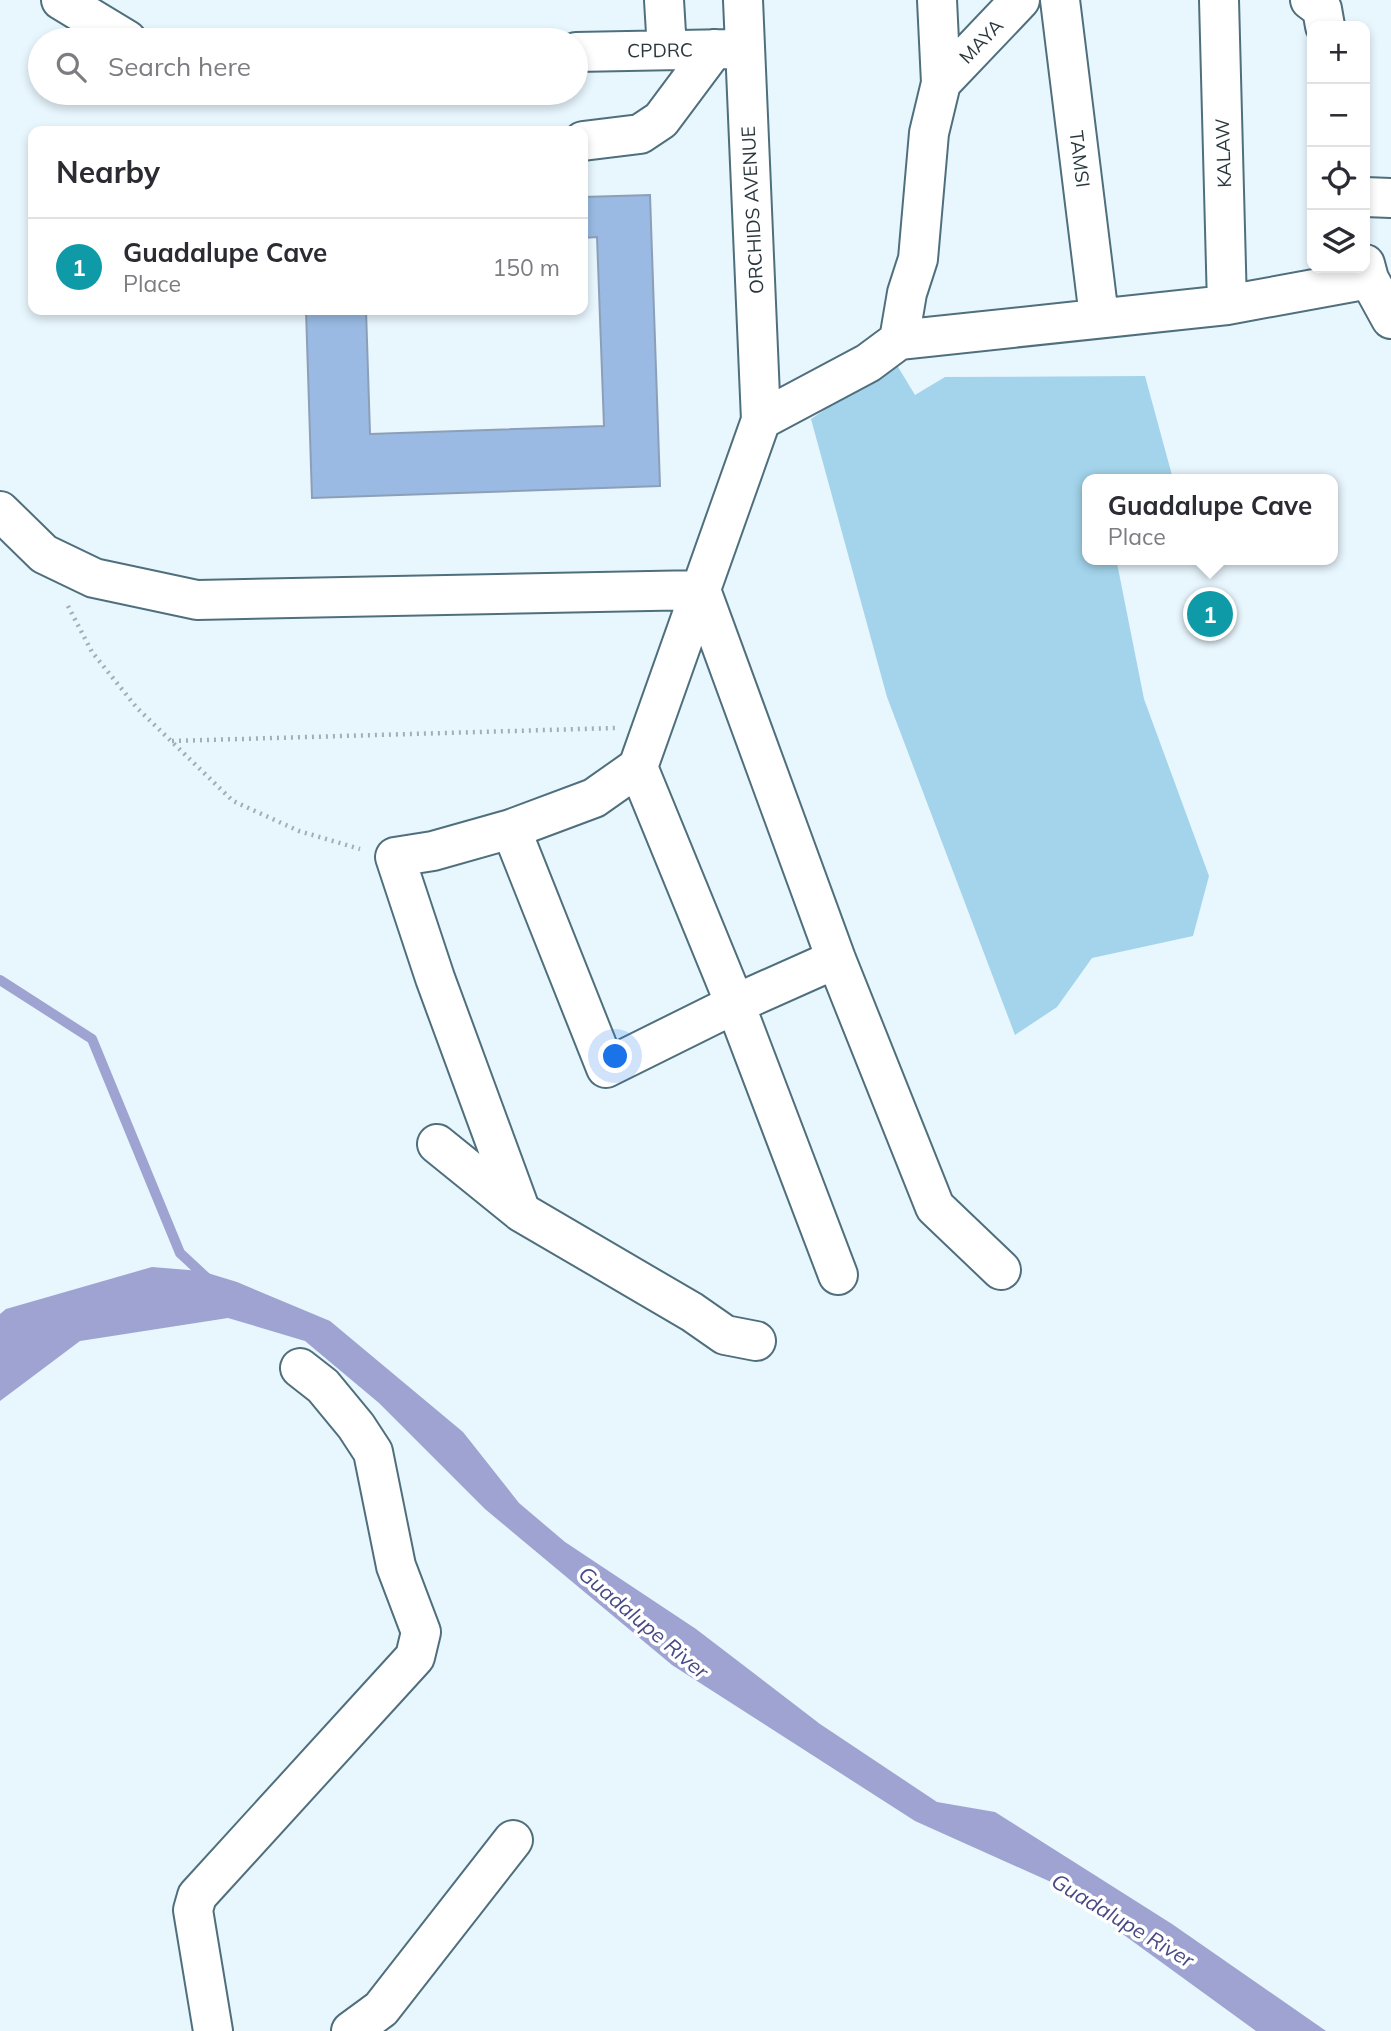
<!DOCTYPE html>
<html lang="en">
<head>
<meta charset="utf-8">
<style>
	:root { --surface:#fff; --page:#f7f7f7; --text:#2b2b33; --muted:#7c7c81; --line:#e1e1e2; --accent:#c73d76 }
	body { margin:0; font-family:Mulish,sans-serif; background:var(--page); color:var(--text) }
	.controls { position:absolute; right:21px; top:21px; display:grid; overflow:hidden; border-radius:14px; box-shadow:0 4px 10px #0003 }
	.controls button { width:63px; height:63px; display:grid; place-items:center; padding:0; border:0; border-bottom:2px solid var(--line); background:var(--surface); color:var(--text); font:35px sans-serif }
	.you { position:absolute; left:616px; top:1057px; width:24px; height:24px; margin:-18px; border:5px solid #fff; border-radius:50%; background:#1a73e8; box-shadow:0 0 0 10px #1a73e833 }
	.badge { display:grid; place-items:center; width:46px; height:46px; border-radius:50%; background:var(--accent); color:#fff; font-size:23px; font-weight:700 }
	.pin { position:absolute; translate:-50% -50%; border:4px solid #fff; box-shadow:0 2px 7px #0006 }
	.popup { position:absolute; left:1082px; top:474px; width:256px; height:91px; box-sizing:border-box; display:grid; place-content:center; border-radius:14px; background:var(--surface); filter:drop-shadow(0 2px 5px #0005); font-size:23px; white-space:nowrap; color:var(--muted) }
	.popup b { font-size:26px; color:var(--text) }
	.popup::after { content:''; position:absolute; left:50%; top:100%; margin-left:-14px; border:14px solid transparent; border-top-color:var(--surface) }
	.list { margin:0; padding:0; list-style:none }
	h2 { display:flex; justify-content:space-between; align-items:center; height:91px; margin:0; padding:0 28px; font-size:30px }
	h2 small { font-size:23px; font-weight:400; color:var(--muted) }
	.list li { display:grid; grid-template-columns:46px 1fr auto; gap:21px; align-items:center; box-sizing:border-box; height:98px; padding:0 28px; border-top:2px solid var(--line) }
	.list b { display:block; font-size:26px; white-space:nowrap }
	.list p { margin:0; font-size:23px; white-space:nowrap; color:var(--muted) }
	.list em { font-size:23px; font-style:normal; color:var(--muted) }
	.icon { flex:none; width:38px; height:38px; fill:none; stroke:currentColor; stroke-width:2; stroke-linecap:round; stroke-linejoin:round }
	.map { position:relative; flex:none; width:1391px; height:2031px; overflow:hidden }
	.search { position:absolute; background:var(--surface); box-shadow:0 4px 10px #0003; left:28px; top:28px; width:560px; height:77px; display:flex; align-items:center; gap:18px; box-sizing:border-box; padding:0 24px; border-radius:38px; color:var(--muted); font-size:26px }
	.panel { position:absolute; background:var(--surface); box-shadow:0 4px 10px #0003; left:28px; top:126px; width:560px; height:189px; border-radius:14px }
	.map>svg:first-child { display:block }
	.green { fill:#a3d4eb }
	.water { fill:#9fa3d1 }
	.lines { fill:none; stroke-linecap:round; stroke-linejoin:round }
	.stream { stroke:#9fa3d1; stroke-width:10 }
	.building { fill:#9abae3; stroke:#8c9fb8; stroke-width:2 }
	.minor-casing { stroke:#4f6f7d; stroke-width:42 }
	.path { stroke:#a1afb5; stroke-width:4.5; stroke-dasharray:2 5; stroke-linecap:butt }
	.minor { stroke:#fff; stroke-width:38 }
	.labels { text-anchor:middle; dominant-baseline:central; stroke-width:7; stroke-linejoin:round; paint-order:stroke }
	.street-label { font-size:19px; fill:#2a383e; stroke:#fff }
	.water-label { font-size:21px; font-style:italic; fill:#484985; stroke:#fff }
</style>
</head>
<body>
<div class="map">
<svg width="1391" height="2031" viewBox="0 0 1391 2031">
	<rect width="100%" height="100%" fill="#e8f6fd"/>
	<path class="green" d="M895,362L915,395L945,377L1145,376L1173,479H1088V560H1119L1117,563L1144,699L1209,876L1193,936L1092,958L1057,1007L1015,1035L887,697L811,419Z"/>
	<path class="water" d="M152,1267L201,1271L237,1282L330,1321L463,1432L519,1503L565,1542L696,1629L820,1724L937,1802L995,1812L1172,1924L1326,2031H1256L1051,1882L915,1821L672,1665L485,1509L379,1403L305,1341L228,1318L80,1341L0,1401V1314L6,1309Z"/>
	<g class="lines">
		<path class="stream" d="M0,980L92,1039L180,1253L208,1279"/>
	</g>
	<path class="building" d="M650,195L660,486L312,498L306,310H366L370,434L604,426L597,237L583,238V197Z"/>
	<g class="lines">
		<defs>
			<path id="minor" d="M61,0L127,40
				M664,0L667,50
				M1060,0L1099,317
				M1219,0L1227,305
				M1310,0L1322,9L1325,26
				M576,52L731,49
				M941,83L1020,0
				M583,141L640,134L661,120L714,49
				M1365,197L1391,198
				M1365,264L1369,279L1391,319
				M899,340L907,293L918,259L929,133L941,83L937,0
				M761,420L868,363L899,340L1227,305L1369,279
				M0,511L44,554L94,578L197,600L701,590
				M701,590L836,959L935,1207L1001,1270
				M638,767L735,1004L838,1275
				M511,829L606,1068L735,1004L836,959
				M437,1144L521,1212L692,1312L725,1335L756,1341
				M521,1212L435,978L395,857L433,851L511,829L594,798L638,767L761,420L743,0
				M213,2031L193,1910L197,1896L415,1657L421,1632L396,1566L373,1452L356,1426L323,1386L300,1368
				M351,2031L381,2009L513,1840"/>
		</defs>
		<use href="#minor" class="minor-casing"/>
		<path class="path" d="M68,606L92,652L137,708L233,801L299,831L360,849
			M172,741L615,728"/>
		<use href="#minor" class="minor"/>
	</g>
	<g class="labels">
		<g class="street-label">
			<text transform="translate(981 41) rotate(-46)">MAYA</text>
			<text transform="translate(660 50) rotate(-1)">CPDRC</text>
			<text transform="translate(1223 153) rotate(-92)">KALAW</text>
			<text transform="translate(1080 159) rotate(83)">TAMSI</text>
			<text transform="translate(752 210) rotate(-93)">ORCHIDS AVENUE</text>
		</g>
		<g class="water-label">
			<text transform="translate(644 1622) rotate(40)">Guadalupe River</text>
			<text transform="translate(1123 1920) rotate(31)">Guadalupe River</text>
		</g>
	</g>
</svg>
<div class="controls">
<button>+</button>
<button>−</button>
<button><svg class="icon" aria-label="locate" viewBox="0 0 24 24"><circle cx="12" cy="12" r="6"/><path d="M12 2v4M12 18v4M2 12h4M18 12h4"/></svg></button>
<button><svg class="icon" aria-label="layers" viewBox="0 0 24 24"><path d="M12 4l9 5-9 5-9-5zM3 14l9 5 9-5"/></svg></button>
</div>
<div class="you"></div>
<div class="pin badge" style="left:1210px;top:614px;background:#0f9aa8">1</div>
<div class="popup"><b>Guadalupe Cave</b>Place</div>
<div class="search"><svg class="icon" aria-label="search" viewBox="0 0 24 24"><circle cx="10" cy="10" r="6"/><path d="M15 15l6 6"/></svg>Search here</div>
<section class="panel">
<h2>Nearby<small></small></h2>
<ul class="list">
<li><span class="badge" style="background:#0f9aa8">1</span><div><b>Guadalupe Cave</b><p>Place</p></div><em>150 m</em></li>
</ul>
</section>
</div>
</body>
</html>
